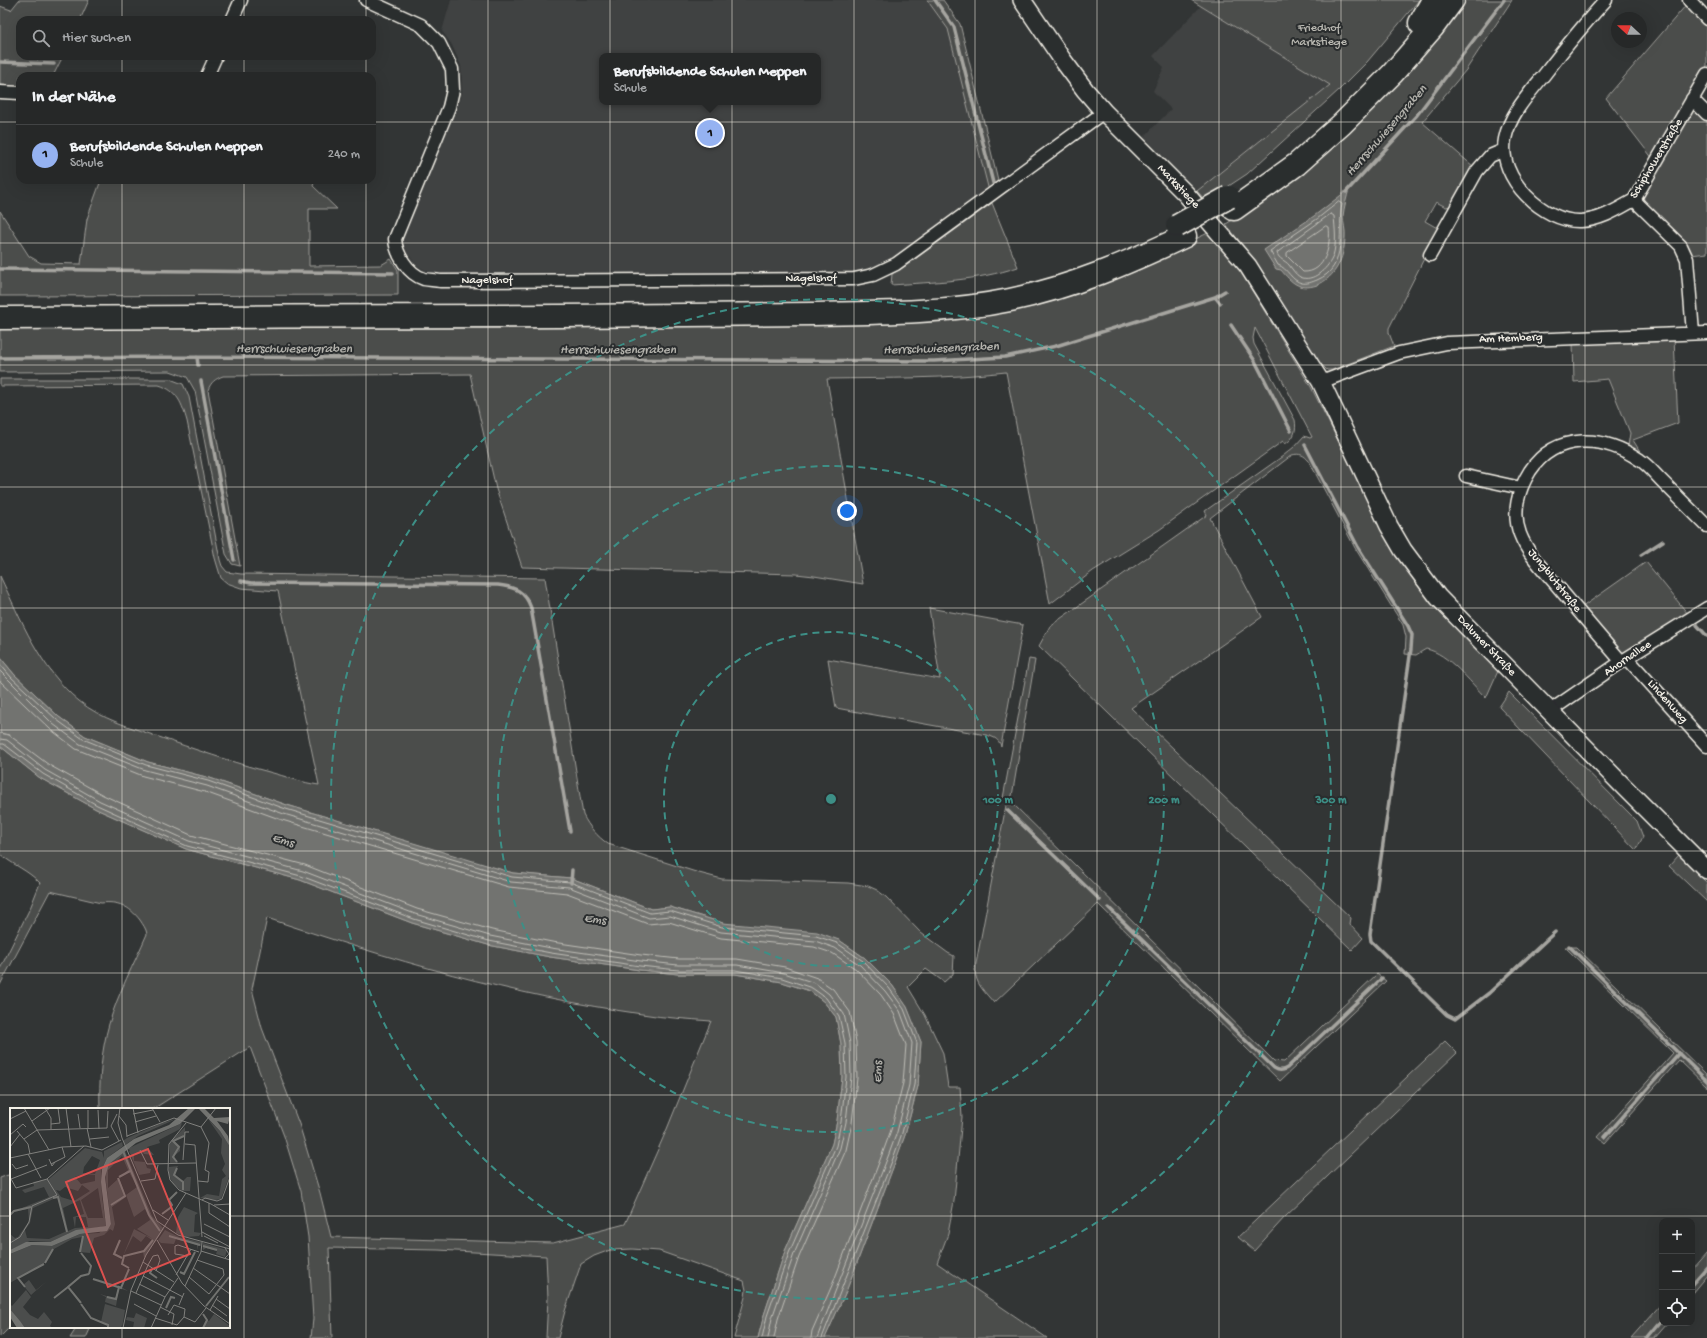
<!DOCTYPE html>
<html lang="de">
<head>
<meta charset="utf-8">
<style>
	:root { --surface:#262828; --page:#2e3030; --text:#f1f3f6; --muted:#a4a6a8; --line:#424445; --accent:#95b2f1 }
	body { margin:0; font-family:"Gochi Hand",sans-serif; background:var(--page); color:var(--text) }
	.controls { position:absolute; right:12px; bottom:12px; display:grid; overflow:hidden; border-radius:8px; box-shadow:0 4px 16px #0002 }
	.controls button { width:36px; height:36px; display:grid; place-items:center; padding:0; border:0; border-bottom:1px solid var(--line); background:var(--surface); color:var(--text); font:20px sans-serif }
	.compass { position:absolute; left:1611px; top:12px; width:36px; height:36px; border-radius:50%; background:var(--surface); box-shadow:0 4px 16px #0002; rotate:292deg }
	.you { position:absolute; left:847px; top:511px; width:14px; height:14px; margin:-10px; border:3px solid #fff; border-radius:50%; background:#1a73e8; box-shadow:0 0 0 6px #1a73e833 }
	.badge { display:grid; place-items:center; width:26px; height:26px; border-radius:50%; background:var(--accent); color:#111; font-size:13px; font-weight:700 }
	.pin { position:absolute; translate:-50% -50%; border:2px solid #fff; box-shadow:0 1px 4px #0006 }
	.popup { position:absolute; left:599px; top:53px; width:222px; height:52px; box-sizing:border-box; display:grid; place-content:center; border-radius:8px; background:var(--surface); filter:drop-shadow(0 1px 3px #0005); font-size:13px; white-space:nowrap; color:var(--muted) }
	.popup b { font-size:15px; color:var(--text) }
	.popup::after { content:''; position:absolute; left:50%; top:100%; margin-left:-8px; border:8px solid transparent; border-top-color:var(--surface) }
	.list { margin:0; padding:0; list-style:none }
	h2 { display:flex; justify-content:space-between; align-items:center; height:52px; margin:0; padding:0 16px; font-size:17px }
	h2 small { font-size:13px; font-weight:400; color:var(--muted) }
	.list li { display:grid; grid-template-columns:26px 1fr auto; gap:12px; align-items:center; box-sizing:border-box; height:60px; padding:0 16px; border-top:1px solid var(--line) }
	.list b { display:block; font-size:15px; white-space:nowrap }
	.list p { margin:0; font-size:13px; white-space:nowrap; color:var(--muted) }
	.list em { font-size:13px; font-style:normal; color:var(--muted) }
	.icon { flex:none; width:22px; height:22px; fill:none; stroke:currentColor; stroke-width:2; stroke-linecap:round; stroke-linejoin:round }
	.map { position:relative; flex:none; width:1707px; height:1338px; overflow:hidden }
	.search { position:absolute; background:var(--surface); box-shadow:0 4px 16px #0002; left:16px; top:16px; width:360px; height:44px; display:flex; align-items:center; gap:10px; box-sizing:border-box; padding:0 14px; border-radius:12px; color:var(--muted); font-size:15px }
	.panel { position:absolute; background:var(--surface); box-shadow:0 4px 16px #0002; left:16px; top:72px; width:360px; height:112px; border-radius:12px }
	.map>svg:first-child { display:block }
	.built { fill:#404242; fill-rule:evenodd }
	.green { fill:#4b4d4c; stroke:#a09f9a; fill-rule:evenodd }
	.water { fill:#727370; stroke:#a6a5a0 }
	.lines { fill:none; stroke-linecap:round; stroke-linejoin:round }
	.shore { stroke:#c0bfb8; stroke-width:1 }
	.stream { stroke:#a6a5a0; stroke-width:3.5 }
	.street-casing { stroke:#f4f1e8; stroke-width:15 }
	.secondary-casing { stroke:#f4f1e8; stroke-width:20 }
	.highway-casing { stroke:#f4f1e8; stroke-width:25 }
	.street { stroke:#2a2d2e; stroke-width:12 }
	.secondary { stroke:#2a2d2e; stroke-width:17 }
	.highway { stroke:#2a2d2e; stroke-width:22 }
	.highway-bridge-casing { stroke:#f4f1e8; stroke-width:25; stroke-linecap:butt }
	.highway-bridge { stroke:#2a2d2e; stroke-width:22 }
	.grid { fill:none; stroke:#f4f1e8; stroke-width:1; stroke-opacity:0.55 }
	.ring { fill:none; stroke:#3d8f86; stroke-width:2; stroke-dasharray:7 5 }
	.labels { text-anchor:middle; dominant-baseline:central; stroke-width:4; stroke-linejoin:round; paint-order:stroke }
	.park-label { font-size:12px; fill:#b9b8b1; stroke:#2a2d2e }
	.street-label { font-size:12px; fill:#f4f1e8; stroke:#2a2d2e }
	.water-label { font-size:13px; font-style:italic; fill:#b3b2ac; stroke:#2a2d2e }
	.inset-river { fill:none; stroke:#727370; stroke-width:2 }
	.inset-road { fill:none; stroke:#80807d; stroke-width:1 }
	.view { fill:#dc504e; fill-opacity:0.15; stroke:#dc504e; stroke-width:2 }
	.inset-edge { fill:none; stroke:#f4f1e8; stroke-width:2 }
	.centre { fill:#3d8f86; stroke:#2a2d2e; stroke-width:2 }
	.ring-label { font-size:12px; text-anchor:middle; font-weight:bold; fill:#3d8f86; stroke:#2a2d2e; stroke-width:4; stroke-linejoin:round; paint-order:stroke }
</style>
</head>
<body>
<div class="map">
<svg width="1707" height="1338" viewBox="0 0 1707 1338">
	<rect width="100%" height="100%" fill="#323535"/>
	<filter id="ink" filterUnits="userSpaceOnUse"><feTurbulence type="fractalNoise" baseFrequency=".025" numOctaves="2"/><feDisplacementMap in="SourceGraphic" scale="8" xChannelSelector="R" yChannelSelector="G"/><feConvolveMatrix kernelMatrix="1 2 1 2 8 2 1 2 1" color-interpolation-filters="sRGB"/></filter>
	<g filter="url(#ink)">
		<path class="built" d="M451,0H927L948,29L989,191L891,261L871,268L854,272L440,274L426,271L416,265L408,254L403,243V234L456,110L462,92L461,66L452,45L442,31ZM602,56H818V102H602Z
			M1201,6L1331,85L1197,191L1144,137L1171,109L1153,91L1164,67L1153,56Z"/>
		<path class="green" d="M19,0H89L80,20H20V56H63L53,76H20V89L0,88V6L11,10Z
			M927,0H943L960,24L999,184L989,191L948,29Z
			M1191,0H1419L1367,62L1339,90L1247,174L1206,201L1197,191L1330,85Z
			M1460,0H1512L1466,70L1422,122L1474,167L1451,206L1446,207L1436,202L1425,221L1439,229L1389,328V333L1394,346L1332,370H1327L1319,362L1258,266L1226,224L1258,204Z
			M1687,4L1707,25V66L1653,159L1606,98Z
			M1690,111L1700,112L1707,117V253L1691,255L1647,205L1644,200L1643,195Z
			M101,180H315L313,186L337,209H309V266L381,265L391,259L398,270V295L0,296V211L29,256L41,263L81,264L87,219Z
			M992,203L1018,267C977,281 934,282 891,285L892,274L907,265Z
			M1208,233L1230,258L1240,271L1311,387L1382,528L1498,671L1486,698C1470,682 1448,653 1426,649L1416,655L1405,654L1406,637L1403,625L1355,548L1309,461C1304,455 1300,453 1292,455L1210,518L1262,617L1131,708L1351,918L1350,924L1363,938L1352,950L1039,646L1050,626L1207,515L1205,511L1283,456L1294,447L1304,436L1310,438L1312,437L1255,328L1253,338L1254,344L1295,420C1297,430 1294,439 1285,444L1283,441L1159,530L1093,571L1050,604L1006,372C947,379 887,378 827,379L863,584L814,576L796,574L522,567L496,489L470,374L223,376C215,379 211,382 208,390L240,566L232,564L226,554L195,391L187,377L170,371L0,372V329L527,328L869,323L1130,270Z
			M1674,339L1678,423L1633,440L1652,471L1627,452L1630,433L1608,379L1574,382L1573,342Z
			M0,379H170L183,384L189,397L220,560L222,566L227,572L241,574L545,578L583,815C589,827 597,836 608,844L699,873L722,879L848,883L868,886L877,890L886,897L921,933L948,953L954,956L953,974L944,982L926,969L908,987L925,1015L943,1053L948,1087H960L962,1117L954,1201L948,1234L937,1263L1047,1338H825L847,1289L897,1157L905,1135L918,1086L921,1042L907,1007L892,985L865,958L839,940L723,923L670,907L651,909L571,878L513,873L471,861L287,805L210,778L148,762L85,736L59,717L14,674L0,657V576C21,620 40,669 79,701C101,719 130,727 156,736C194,749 231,762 269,772C285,776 303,783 319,785L278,591L241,588L227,583L221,578L215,558L187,421C182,404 178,391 159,385L0,386Z
			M1646,562L1688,614L1618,658L1578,610Z
			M929,608L1023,625L1001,746C998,738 993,737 986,735L836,708L828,659L940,679Z
			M1029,659L1035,660L1011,802L1274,1061L1284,1062L1377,974L1386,981L1280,1081L1098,904L994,1003C985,992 975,984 975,969L1007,800L1003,798Z
			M1509,692L1637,821L1643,837L1636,850L1499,707Z
			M0,746L40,778L96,809L186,849L300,880L412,923L488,945L550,957L639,970L678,974H735L782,982L810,991L824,1002L836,1017L841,1044L842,1077L837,1121L832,1144L785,1251L764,1315L758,1338H734L745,1297L746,1290L744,1281L659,1251L632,1249L610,1250L594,1256L581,1264L565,1311L558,1338H546L548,1298L546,1256L438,1250L329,1248L332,1338H311L313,1319L308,1237L301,1191L284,1136L250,1047L153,1109H100C99,1080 101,1052 109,1024C118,993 134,964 147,934C146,928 143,925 140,920C129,906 118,901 101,903L50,891L0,985V969L31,906L40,883C29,871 13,865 0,854ZM267,918C389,959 514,996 642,1014C665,1018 688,1019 711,1021L667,1129L625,1224L553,1243L331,1237L320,1193L299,1124L262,1028L252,989Z
			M1679,855L1707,883V902L1669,866Z
			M1565,947H1576L1707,1075V1087L1679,1060L1605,1143L1598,1137L1673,1053Z
			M1445,1041L1457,1053L1285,1217L1254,1251L1238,1237Z
			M11,1174V1326L0,1337V1178Z
			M1707,1252V1275L1692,1293V1269Z
			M1662,1303V1323H1667L1654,1338H1631Z
			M77,1327H91L86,1338H70Z"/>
		<path class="water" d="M1349,189C1347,197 1344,207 1343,216C1343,223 1346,230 1345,238C1344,258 1336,277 1317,285C1299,291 1291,282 1281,270L1276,269L1264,250L1314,216Z
			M0,657L14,674L59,717L85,736L148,762L210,778L287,805L513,873L571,878L651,909L670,907L723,923L817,932L839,940L865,958L892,985L907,1007L921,1042L918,1086L905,1135L897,1157L847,1289L825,1338H758L764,1315L785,1251L832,1144L837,1121L842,1077L841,1044L836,1017L824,1002L810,991L782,982L735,974H678L640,970L550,957L488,945L412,923L300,880L186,849L96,809L40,778L0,746Z"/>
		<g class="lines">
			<path class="shore" d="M1339,202L1342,204C1337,229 1349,267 1317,280C1312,282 1307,284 1302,283C1291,281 1288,268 1278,265L1270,251L1317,219Z
				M1331,214L1334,216C1335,229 1337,243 1333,256C1329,267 1315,281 1303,278C1297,277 1293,270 1289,265C1285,260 1279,260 1277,253Z
				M1326,226L1329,227C1331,244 1326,273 1303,272L1287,256V253Z
				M0,664L11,677L57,720L83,739L146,765L208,781L286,809L512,877L570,882L650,913L670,911L722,927L816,936L837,943L863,961L889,988L904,1009L917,1043L914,1085L902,1133L894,1156L822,1338
				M0,671L53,724L80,744L145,770L207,786L284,814L511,882L569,887L649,918L670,916L721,932L815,941L835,948L860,965L885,991L900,1011L912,1043L909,1085L897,1132L889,1154L817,1338
				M0,681L50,729L76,749L143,776L205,792L282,820L509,887L567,893L648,924L669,922L721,938L814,947L832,953L856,969L881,995L894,1014L906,1045L903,1083L891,1130L883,1152L833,1283L812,1331L811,1338
				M0,733L9,735L49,765L103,795L191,835L305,865L417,909L492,930L552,942L641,955L679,959H737L785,967L817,978L833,989L850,1012L856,1042L857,1078L852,1123L846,1150L799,1257L778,1319L774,1338
				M0,739L7,740L45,770L100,801L189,841L303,871L415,914L490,936L551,948L641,961L678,965H737L784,973L815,983L829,994L844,1014L850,1043L851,1077L846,1122L840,1148L794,1254L772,1318L768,1338
				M0,744H4L43,774L97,805L187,846L301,876L414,919L489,941L551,953L640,966L678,970H735L782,978L812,988L826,998L839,1016L845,1043L846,1077L841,1122L836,1146L789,1253L767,1316L762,1338"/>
			<path class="stream" d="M935,0L954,27L993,183
				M0,62L54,64
				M1346,192L1417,115L1504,0
				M0,269L393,273
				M1215,297L1220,303
				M1231,325L1255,361L1291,431
				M197,357L198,365
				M0,358L197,357L934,361L1005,357L1056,346L1215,297L1225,291
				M201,381L234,560
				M1305,445L1358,547L1408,626L1412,635L1411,649L1370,934L1371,941L1447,1015L1455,1019L1489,993L1555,932
				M1641,555L1663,541
				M241,581L251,583L498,585C515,587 525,591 531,608L570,831
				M1697,625L1707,636
				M1007,810L1100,900
				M571,883L572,870
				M1109,908L1274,1068C1279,1071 1282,1071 1287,1068L1382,978
				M1569,946L1707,1081
				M1605,1137L1679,1053
				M1692,1284L1707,1267
				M1647,1338L1662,1320"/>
			<defs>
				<path id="street" d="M366,0L421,25L439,43L452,69L453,90L449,107L395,239C396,254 408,274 424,279C429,280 435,280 440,281L854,279L873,275L896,264L1104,112
					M1606,0C1584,24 1564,49 1544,75C1528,95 1510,114 1505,139C1497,178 1544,223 1581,221C1601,220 1618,209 1634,200L1707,74
					M1689,0L1707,19
					M232,20L241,0
					M207,76L216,56
					M0,92L20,93
					M1692,99L1707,114
					M1634,200L1681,246L1687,259L1693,333
					M1430,255L1477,171L1490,156L1504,150
					M1321,382L1399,353L1447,343L1707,333
					M1466,476L1521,488
					M1627,658L1707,746
					M1622,662C1601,638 1580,613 1559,588C1545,571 1528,555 1520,534C1512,513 1518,490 1530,471C1556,432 1604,435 1640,460C1648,465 1655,474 1662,481C1677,496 1692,511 1707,526
					M1550,711L1627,658L1707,608"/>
				<path id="secondary" d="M1022,0L1062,59L1085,90L1104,112L1186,194L1248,266L1321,382L1389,526L1403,550L1438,597L1625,788L1707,870"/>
				<path id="highway" d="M1420,23L1433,0
					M1234,209L1297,164L1342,124L1392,74L1433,27L1453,0
					M0,318C187,317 373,316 560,316C644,315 728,315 812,314C878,313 946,313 1010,300C1072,287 1128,263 1185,236"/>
			</defs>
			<use href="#street" class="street-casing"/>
			<use href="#secondary" class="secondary-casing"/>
			<use href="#highway" class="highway-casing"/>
			<use href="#street" class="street"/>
			<use href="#secondary" class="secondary"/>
			<use href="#highway" class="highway"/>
			<defs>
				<path id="highway-bridge" d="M1177,226L1229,197"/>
			</defs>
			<use href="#highway-bridge" class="highway-bridge-casing"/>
			<use href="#highway-bridge" class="highway-bridge"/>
		</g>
	</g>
	<path class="grid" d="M122,0V20M244,0V20M366,0V20M488,0V1338M610,0V1338M732,0V1338M854,0V1338M975,0V1338M1097,0V1338M1219,0V1338M1341,0V1338M1463,0V1338M1585,0V1338M122,56V76M244,56V76M366,56V76M0,122H20M372,122H1707M122,180V1109M244,180V1338M366,180V1338M0,243H1707M0,365H1707M0,487H1707M0,608H1707M0,730H1707M0,851H1707M0,973H1707M0,1095H1707M0,1216H11M229,1216H1707M122,1327V1338"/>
	<g class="ring">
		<circle cx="831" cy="799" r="167"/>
		<circle cx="831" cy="799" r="333"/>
		<circle cx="831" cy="799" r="500"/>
	</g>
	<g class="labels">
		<g class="park-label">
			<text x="1319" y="29">Friedhof<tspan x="1319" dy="14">Markstiege</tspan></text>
		</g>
		<g class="street-label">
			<text transform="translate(1657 159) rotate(-59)">Schiphowerstraße</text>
			<text transform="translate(1178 187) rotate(46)">Markstiege</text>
			<text x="811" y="279">Nagelshof</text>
			<text x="487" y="281">Nagelshof</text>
			<text transform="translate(1511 339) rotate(-2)">Am Hemberg</text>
			<text transform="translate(1554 581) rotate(51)">Jungblutstraße</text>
			<text transform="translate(1486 646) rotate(46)">Dalumer Straße</text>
			<text transform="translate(1628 659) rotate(-34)">Ahornallee</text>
			<text transform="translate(1667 702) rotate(48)">Lindenweg</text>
		</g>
		<g class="water-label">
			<text transform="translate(1387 131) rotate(-49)">Herrschwiesengraben</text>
			<text x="294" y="349">Herrschwiesengraben</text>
			<text transform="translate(941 349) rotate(-2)">Herrschwiesengraben</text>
			<text x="618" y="350">Herrschwiesengraben</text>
			<text transform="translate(283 841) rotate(17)">Ems</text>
			<text transform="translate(595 920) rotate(8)">Ems</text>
			<text transform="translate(878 1072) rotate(-90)">Ems</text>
		</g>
	</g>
	<g transform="translate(10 1108)">
		<rect width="220" height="220" fill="#323535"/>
		<path d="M166,11L128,28L115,37L113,33L117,30L152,15ZM198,11L210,23L220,39L219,69L211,91L205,92L190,90L197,86L209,88L212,71L216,68L212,62L215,56L211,45L212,31ZM172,15L170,21L149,32L150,35L137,39L144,47L134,46L132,43L124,47V53L135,54L137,60L141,61L140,65L129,67L119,43L120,42L117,41ZM175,19V28L164,33L170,38V43L164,48L168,55H160V34ZM112,34L113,38L97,50L91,63L92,89L96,118L60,125L40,134L20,133L0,142V126L5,130L8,129L19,113L18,101L2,104L39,89L34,79L15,85L12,82L24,78L23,74L39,71L75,40L92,44L94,50V43ZM82,48L90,52L85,66L73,65L74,59ZM74,66L85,67V73L71,76L65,69ZM72,77L80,83L64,93L51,89L46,82L50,83L55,79L68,83ZM88,80L93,110H78L71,92ZM48,89L57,123L39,131L17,130L15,122L20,115L23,100ZM70,92L74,106L63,109L65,120L58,123L53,100ZM66,109H76L78,119L65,120ZM115,43L142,108L154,121L134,150L133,143L142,132L136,128L131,134L123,128L113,148L124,121L143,131L127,121L140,112L135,101L124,109L116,87L127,79L119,64L109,70L116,89L102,99L105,116L103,123L100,121L94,127L84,130L80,145L69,144L72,129L62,131L44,141L36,154L0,175V146L22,137L42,138L70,126L89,125L101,116L95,65L100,54ZM112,48L118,62L98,80V62ZM168,58L164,67L173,73L177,69H181L180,83H172L163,76L159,67V59ZM174,99L188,105L185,107L184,124L191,125L189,128L176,129L166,125L168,109ZM155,122L169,129L191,134V138H188L187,142V137L166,131L164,136L151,135L148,132ZM193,135L217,142L215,149L206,146L207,143L196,140L193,142ZM119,161L111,179L118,183L109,180L106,198L95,194L96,189L90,186L106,191L109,180L84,170L111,179L115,170L108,167L115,170ZM19,172L26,182L37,173L21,187L13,177ZM16,182L21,189L13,199L20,207L28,211L34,204L42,214L37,219L42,214L40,218L43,220H15L0,201V196L2,198ZM72,196L81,210L91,214L95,196L115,202L112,220V217L111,220H97L98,217L82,211ZM126,205L137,210L134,220H123L124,214L116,212L117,209L124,210ZM204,206L220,218V220H193L197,212L199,213Z" fill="#4b4d4c" fill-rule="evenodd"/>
		<path d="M179,0H186L170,16L126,35L99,56L95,69L101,116L97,123L70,126L42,138L22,137L0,146V142L16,134H40L66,122L96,118L91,74L92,61L97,50L124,31L159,17ZM188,0H194L204,10L220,9L218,16L207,13L218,28L220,39L210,23ZM0,201L10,213L15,220H7L0,209Z" fill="#727370"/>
		<path class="inset-river" d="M113,43L139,107L150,123M167,54L163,49L169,39L163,33L174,28M167,60L164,67L173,74V82M109,69L120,63M43,90L48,89L57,124M101,97L115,88L108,70M152,106L160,100L162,97L159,92L167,84M0,107L4,103L21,99M159,128L190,137M110,132L104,146L112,150M193,138L207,142M70,144L73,128M71,145L81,158L79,166M35,155L43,141M119,160L112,156L114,148L134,143L143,132M142,161L140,165L147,170M170,164L174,166L185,144M83,171L108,179M15,179L8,170L34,156M97,189L106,191L109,179L111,180L119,161M44,190L58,179M71,195L58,179L71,168L79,166M71,196L81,210L98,217V220M196,198L219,169M156,200L161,189L165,190M193,220L197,212L193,206"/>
		<path class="inset-road" d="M14,0L39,42M35,0L41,10V21M56,0L61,39M110,0L108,15L112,30L147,113L168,127L220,141M123,0L128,25M142,0L150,14M88,2L89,21M68,6L70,20M107,6L101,18L109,33M123,6L143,2M109,8L116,17L117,29M0,11L16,3M22,13L40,0M125,14L146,8M176,15L159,36L158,62L160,72L169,82L201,96L220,107M41,16L50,15L48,0M191,19L199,35L195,62M191,19L206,0M77,20L81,39M78,20V2M27,22L97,20L98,3M7,23L18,36L20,46M0,27L13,16L16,19M117,28L164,10L191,19M14,31L27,22M80,31L99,29M175,36L185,37L192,129M0,39L10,26M130,42L137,56L186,55M18,46L31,70M0,50L52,39L76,38L92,42L111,32M39,51L42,58L45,54M173,52L175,24H179M2,56L6,61L18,57M41,56L55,49L52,39M0,69L6,80L37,71L74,38M1,71L37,57M131,73L145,71L148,57M188,73L198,74L199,64L195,62M192,92L195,90L207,93L212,91L220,69M199,95V105L220,119M204,97L220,96M143,102L158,112M194,116L220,129M192,124L220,139M194,128L208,135M147,132L172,175L194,198L220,216M0,135L10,129L19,114L22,98L47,87L37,71M215,140L219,146L215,150M191,143L220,152M178,148L165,146V138L168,137L189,144M133,154L164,174M138,157L143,148L148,147L150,152L146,163M183,160L220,186M166,167L181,141M133,168L173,189M179,169L199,186L214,167L213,161L187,152M129,176L155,189M175,178L191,144L192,134M121,183L151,197M126,185L138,157M206,191L220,201M124,196L146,208M169,197L174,185M202,197L217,208M150,199L164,206L162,217M200,202L208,188M174,209L185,214L196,200M145,210L167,217L174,209L175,201L164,197L158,207M113,220L121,182L136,147L176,85M141,220L155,189L168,170"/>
		<path class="view" d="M138,41L180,146L98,179L56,74Z"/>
		<rect width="220" height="220" class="inset-edge"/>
	</g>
	<circle cx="831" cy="799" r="6" class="centre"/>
	<g class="ring-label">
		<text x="998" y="803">100 m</text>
		<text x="1164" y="803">200 m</text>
		<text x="1331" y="803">300 m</text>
	</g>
</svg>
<div class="controls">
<button>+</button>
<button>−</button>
<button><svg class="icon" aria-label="locate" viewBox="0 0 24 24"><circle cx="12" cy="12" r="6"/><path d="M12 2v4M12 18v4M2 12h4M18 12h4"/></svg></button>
</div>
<svg class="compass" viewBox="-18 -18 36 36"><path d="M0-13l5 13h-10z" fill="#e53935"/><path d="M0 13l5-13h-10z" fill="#a4a6a8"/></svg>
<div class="you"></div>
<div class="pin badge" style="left:710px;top:133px">1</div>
<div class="popup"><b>Berufsbildende Schulen Meppen</b>Schule</div>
<div class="search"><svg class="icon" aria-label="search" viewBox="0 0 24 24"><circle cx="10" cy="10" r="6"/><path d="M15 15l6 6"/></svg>Hier suchen</div>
<section class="panel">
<h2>In der Nähe<small></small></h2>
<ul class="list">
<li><span class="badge">1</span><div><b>Berufsbildende Schulen Meppen</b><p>Schule</p></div><em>240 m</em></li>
</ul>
</section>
</div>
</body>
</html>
